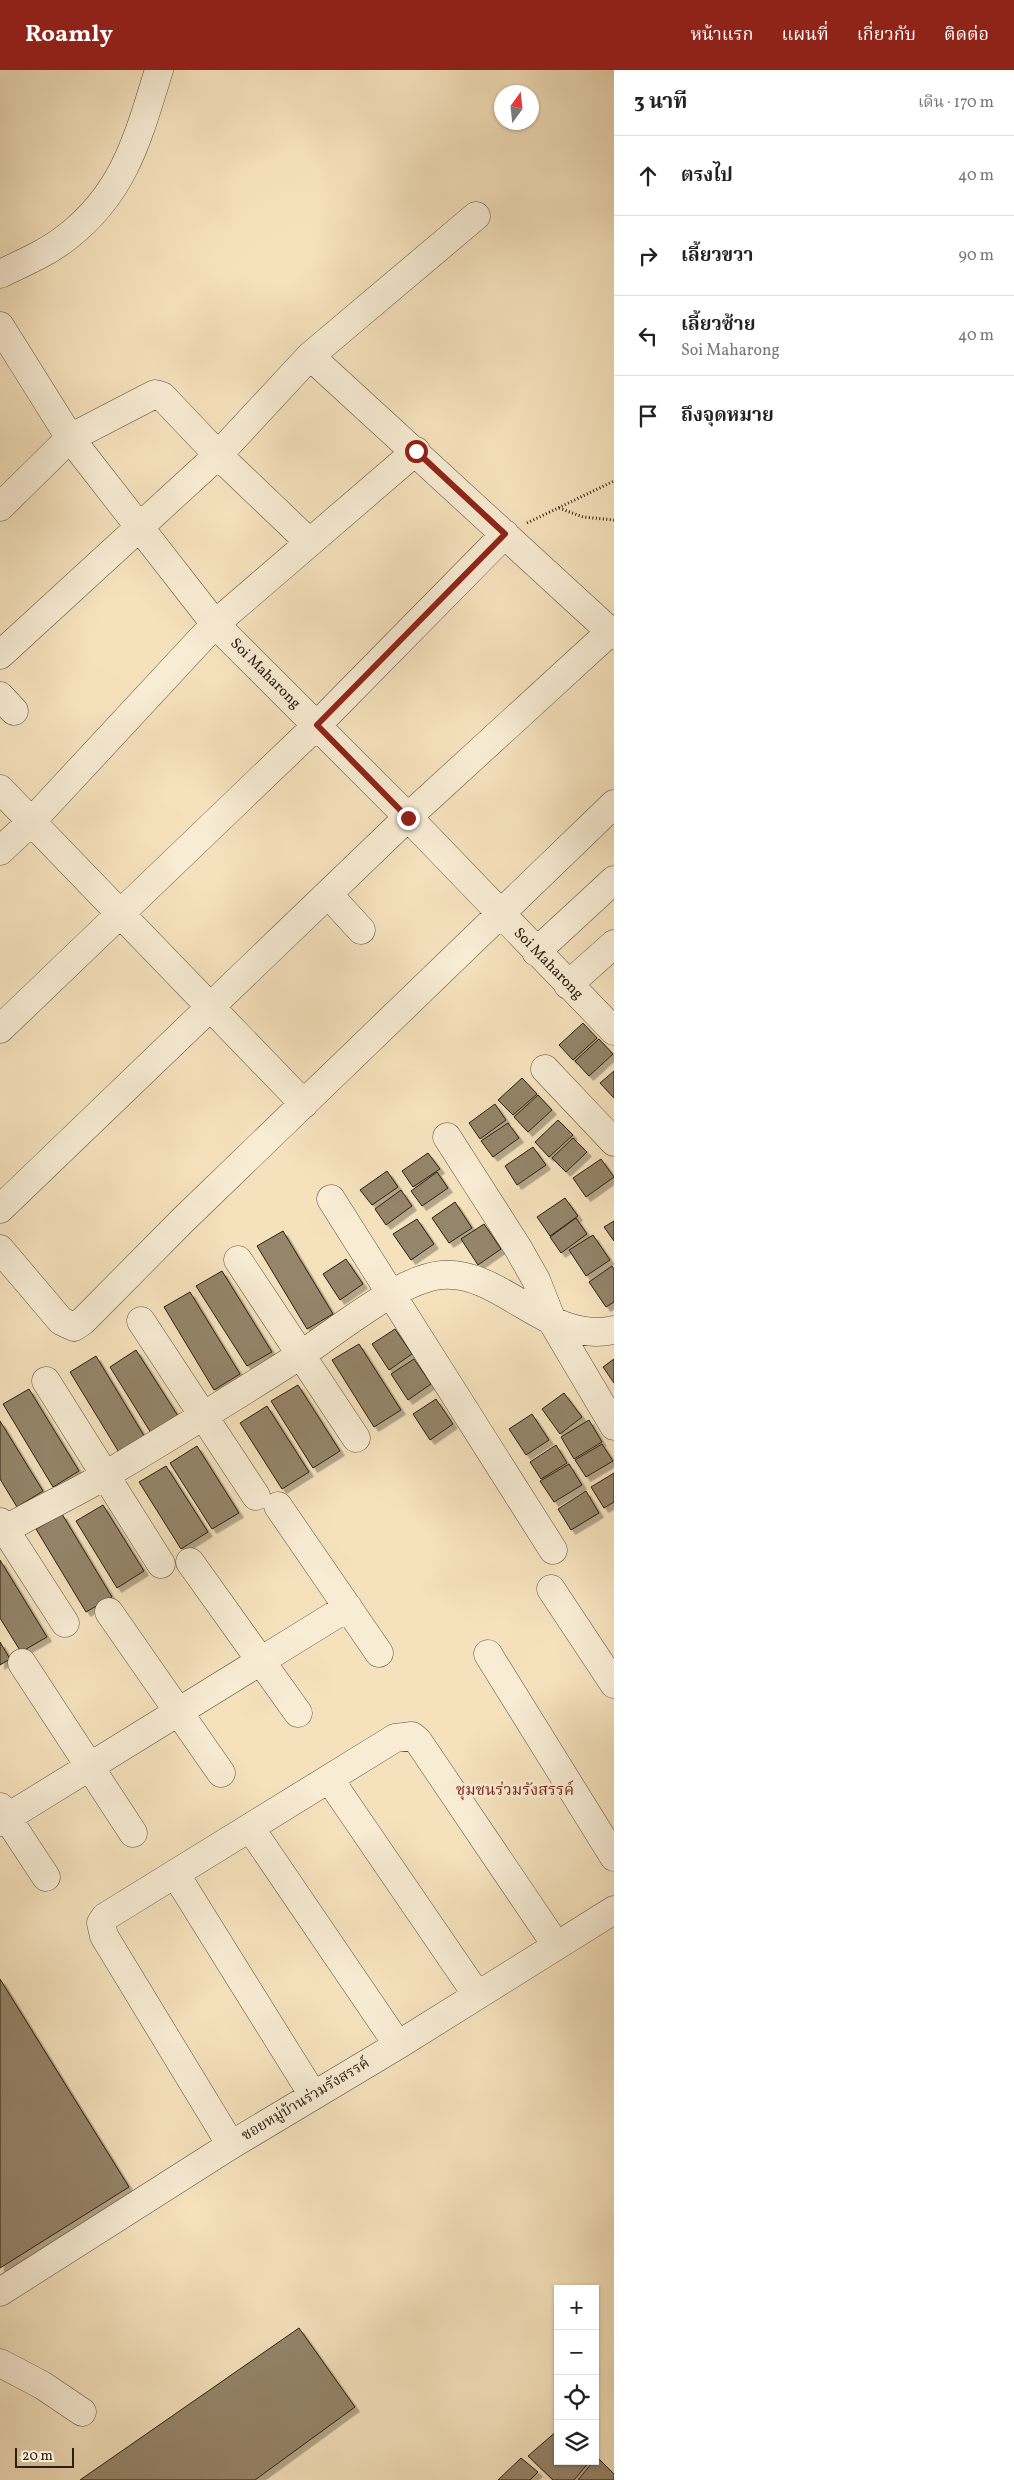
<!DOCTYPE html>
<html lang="th">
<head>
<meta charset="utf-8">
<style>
	:root { --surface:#fff; --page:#f2f2f2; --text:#222; --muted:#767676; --line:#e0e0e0; --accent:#8f2418 }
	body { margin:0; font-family:Vollkorn,"Noto Serif Thai",serif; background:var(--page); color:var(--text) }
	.controls { position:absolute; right:15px; bottom:15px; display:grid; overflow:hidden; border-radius:0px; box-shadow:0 1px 4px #0004 }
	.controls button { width:45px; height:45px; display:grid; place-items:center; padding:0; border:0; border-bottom:1px solid var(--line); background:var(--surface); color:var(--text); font:25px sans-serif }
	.compass { position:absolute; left:494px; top:15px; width:45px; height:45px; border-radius:50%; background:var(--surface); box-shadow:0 1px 4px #0004; rotate:15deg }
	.scale { position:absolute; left:15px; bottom:12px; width:59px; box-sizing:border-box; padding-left:5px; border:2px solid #2c2012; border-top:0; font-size:14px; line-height:18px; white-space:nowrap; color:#2c2012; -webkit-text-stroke:4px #f8ecd4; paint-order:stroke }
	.stop { position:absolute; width:15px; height:15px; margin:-11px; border:4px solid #8f2418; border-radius:50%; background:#fff }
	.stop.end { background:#8f2418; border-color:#fff; box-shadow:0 1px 5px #0008 }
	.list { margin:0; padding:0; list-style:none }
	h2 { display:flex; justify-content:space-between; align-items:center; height:65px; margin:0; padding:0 20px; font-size:21px }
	h2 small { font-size:16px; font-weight:400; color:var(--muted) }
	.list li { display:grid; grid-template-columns:32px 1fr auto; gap:15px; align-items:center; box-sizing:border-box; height:80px; padding:0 20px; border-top:1px solid var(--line) }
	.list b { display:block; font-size:19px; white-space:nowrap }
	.list p { margin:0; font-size:16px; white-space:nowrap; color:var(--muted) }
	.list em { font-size:16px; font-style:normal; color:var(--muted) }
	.icon { flex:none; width:28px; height:28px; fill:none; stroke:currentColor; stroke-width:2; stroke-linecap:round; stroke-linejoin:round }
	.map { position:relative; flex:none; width:614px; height:2410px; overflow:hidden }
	header { display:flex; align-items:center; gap:30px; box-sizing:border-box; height:70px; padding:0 25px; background:var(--accent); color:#fff }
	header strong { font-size:24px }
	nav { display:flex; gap:28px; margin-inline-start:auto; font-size:18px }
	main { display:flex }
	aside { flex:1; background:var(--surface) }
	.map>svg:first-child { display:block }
	.building { fill:#95856b; stroke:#2c2012; filter:url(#shadow) }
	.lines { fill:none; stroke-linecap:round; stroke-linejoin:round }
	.minor-casing { stroke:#5e503d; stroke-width:29 }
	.path { stroke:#2c2012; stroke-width:3; stroke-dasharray:1 2.5; stroke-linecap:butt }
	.minor { stroke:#f8ecd4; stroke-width:28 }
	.route { stroke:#8f2418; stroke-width:6 }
	.labels { text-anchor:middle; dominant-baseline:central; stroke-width:5; stroke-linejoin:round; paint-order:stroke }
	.street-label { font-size:15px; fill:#2c2012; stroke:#f8ecd4 }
	.neighbourhood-label { font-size:16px; fill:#7a1f14; stroke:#f8ecd4 }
</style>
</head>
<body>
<header>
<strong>Roamly</strong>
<nav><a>หน้าแรก</a><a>แผนที่</a><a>เกี่ยวกับ</a><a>ติดต่อ</a></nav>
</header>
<main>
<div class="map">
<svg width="614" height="2410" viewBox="0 0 614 2410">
	<defs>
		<filter id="shadow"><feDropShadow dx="4.5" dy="4.5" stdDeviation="0" flood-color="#0004"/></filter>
	</defs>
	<rect width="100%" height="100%" fill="#f5e2bd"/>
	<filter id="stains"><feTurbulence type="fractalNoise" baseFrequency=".004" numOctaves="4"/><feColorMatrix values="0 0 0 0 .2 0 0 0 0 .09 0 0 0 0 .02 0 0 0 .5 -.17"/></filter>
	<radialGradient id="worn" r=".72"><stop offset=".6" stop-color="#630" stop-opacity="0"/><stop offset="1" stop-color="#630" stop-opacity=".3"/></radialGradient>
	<path class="building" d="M583,953L597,968L573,990L559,975Z
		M599,969L613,984L589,1006L575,991Z
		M614,1001V1028L600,1013Z
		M522,1008L537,1024L513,1045L498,1030Z
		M538,1025L552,1040L528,1062L514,1047Z
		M495,1034L506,1050L480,1069L469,1053Z
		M558,1050L573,1065L549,1087L535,1072Z
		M508,1053L519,1068L493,1087L481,1071Z
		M573,1068L587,1082L566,1102L552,1088Z
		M533,1077L546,1095L517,1115L505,1096Z
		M428,1083L440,1099L413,1117L402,1101Z
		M601,1089L614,1107L586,1127L573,1108Z
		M387,1101L398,1117L372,1135L360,1120Z
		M437,1102L448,1118L422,1136L411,1121Z
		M401,1120L412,1136L386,1155L375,1139Z
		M565,1128L578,1146L550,1166L537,1147Z
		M455,1132L472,1158L449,1173L432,1148Z
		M576,1148L587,1164L561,1183L550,1167Z
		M417,1149L434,1174L411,1190L393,1164Z
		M614,1151V1171L604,1157Z
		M484,1154L501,1179L478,1195L461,1169Z
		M283,1161L333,1244L307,1259L257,1176Z
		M593,1165L610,1190L586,1206L569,1180Z
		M346,1189L363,1214L340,1230L323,1204Z
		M612,1196L614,1199V1232L606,1237L589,1212Z
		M222,1201L272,1282L247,1296L196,1216Z
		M190,1222L240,1304L214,1320L164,1237Z
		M395,1259L412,1284L389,1300L372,1274Z
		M359,1274L401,1340L374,1357L332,1290Z
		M136,1280L178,1346L151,1363L110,1297Z
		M96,1286L146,1369L120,1384L70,1302Z
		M414,1289L431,1314L408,1330L391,1304Z
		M614,1289V1313L603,1297Z
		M298,1315L340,1381L313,1398L271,1331Z
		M29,1319L79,1401L53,1417L3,1334Z
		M564,1323L582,1347L560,1364L542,1339Z
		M436,1329L453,1354L430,1370L413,1344Z
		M267,1336L309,1402L282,1419L240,1353Z
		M532,1344L549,1370L526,1385L509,1359Z
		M589,1350L602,1372L574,1389L561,1367Z
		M0,1351L43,1421L17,1437L0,1409Z
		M602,1374L613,1391L586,1407L575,1390Z
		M556,1375L567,1393L541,1409L530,1392Z
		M197,1376L239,1443L212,1459L170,1393Z
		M569,1394L582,1415L554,1432L540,1411Z
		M166,1396L208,1462L181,1479L139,1412Z
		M614,1403V1432L604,1438L591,1417Z
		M586,1421L599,1443L571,1460L558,1439Z
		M103,1435L144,1501L117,1518L76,1451Z
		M62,1444L112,1527L86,1542L36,1459Z
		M0,1490L47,1567L21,1582L0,1548Z
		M0,1572L10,1589L0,1595Z
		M0,1909L129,2117L0,2198Z
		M299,2258L355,2337L255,2410H80Z
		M558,2360V2391H590L574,2410H553L528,2386Z
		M597,2387L614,2404V2410H578Z
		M521,2388L538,2402L530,2410H498Z"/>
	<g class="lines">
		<defs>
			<path id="minor" d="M0,204C23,193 47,183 67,167C125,122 138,67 159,0
				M0,256L70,368L215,554L408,747L614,961
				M310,286L614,565
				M0,437L70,368L155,324L162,326L218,385L309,472
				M0,585L218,385L310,286L476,146
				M0,626L14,641
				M0,719L304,1034
				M0,781L32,751L215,554L416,381
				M328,824L361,860
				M536,882L614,810
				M568,915L614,874
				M0,959L317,655L505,464
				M545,999L614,1072
				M447,1067L518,1178L536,1210L553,1253L614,1356
				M331,1129L553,1480
				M0,1139L408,747L610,562
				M0,1179L61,1251L74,1257L83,1251L183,1150L614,734
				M238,1190L356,1368
				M141,1251L256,1426
				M46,1311L161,1494
				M278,1436L379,1583
				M0,1452L65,1553
				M0,1463C35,1441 74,1425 109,1403C174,1364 238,1325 302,1284C337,1261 401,1208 442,1205C502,1200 548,1275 614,1260
				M190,1492L298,1643
				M551,1519L614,1614
				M109,1542L221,1703
				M488,1584L614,1787
				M22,1593L133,1763
				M330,1710L477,1925
				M0,1737L46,1807
				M0,1752L348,1537
				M251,1759L398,1975
				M176,1805L313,2025
				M231,2075L104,1866L101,1853L105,1847L395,1668L412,1666L418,1671L556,1875
				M0,2222L231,2075L398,1975L614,1840
				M0,2293L42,2315L82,2342"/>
		</defs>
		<use href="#minor" class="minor-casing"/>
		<path class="path" d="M559,438L583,447L614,450
			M527,453L614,411"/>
		<use href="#minor" class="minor"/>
	</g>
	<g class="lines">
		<path class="route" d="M408,748L317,655L505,464L416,381"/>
	</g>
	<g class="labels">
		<g class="street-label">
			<text transform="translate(265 604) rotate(45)">Soi Maharong</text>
			<text transform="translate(548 894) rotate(46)">Soi Maharong</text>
			<text transform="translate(306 2030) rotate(-31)">ซอยหมู่บ้านร่วมรังสรรค์</text>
		</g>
		<g class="neighbourhood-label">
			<text x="515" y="1721">ชุมชนร่วมรังสรรค์</text>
		</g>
	</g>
	<rect width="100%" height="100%" filter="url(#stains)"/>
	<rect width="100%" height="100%" fill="url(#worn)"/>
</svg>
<div class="controls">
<button>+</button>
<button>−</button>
<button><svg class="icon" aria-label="locate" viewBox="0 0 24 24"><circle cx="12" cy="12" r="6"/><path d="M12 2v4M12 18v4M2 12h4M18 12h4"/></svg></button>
<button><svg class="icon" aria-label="layers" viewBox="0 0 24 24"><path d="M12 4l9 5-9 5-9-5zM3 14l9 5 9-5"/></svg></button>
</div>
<svg class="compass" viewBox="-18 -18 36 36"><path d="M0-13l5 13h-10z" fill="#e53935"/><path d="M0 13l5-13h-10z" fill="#767676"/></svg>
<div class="scale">20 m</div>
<div class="stop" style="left:416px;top:381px"></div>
<div class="stop end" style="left:408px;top:748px"></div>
</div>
<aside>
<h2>3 นาที<small>เดิน · 170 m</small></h2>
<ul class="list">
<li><svg class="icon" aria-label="ahead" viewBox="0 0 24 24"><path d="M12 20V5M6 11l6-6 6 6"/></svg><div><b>ตรงไป</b></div><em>40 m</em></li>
<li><svg class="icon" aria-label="right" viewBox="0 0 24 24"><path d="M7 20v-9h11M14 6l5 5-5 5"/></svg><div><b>เลี้ยวขวา</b></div><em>90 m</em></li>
<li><svg class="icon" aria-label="left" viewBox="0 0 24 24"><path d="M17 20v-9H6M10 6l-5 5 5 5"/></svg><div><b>เลี้ยวซ้าย</b><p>Soi Maharong</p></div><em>40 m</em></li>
<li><svg class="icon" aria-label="arrive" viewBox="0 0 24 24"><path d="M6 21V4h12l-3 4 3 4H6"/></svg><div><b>ถึงจุดหมาย</b></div></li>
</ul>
</aside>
</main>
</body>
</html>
